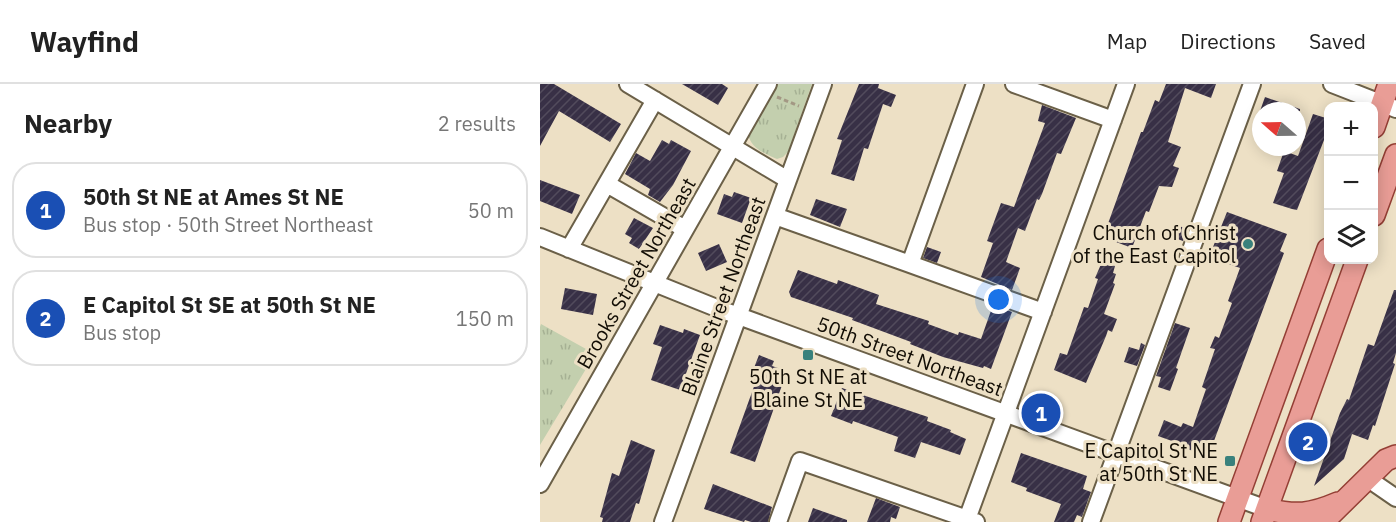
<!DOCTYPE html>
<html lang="en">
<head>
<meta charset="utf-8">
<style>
	:root { --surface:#fff; --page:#f6f6f6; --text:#222; --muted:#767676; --line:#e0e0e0; --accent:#7c3aed }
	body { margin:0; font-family:"IBM Plex Sans",sans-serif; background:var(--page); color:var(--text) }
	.controls { position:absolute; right:18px; top:18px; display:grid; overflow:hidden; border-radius:12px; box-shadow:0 3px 15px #0003 }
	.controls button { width:54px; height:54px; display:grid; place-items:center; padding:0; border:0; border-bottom:2px solid var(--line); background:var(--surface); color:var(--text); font:30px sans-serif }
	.compass { position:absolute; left:712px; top:18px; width:54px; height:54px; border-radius:50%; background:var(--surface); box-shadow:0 3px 15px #0003; rotate:290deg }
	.you { position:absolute; left:459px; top:216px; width:21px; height:21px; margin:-15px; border:4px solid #fff; border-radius:50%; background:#1a73e8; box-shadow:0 0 0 9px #1a73e833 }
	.badge { display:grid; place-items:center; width:39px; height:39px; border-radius:50%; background:var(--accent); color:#fff; font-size:20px; font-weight:700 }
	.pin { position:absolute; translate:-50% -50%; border:3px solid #fff; box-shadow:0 2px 6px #0006 }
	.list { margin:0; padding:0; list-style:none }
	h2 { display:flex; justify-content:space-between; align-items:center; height:78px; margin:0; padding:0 24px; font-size:26px }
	h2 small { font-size:20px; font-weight:400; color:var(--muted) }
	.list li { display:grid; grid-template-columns:39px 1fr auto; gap:18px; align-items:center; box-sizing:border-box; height:96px; margin:0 12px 12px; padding:0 12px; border:2px solid var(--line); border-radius:24px }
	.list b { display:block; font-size:22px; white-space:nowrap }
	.list p { margin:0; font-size:20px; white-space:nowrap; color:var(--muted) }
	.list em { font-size:20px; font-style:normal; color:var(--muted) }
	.icon { flex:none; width:33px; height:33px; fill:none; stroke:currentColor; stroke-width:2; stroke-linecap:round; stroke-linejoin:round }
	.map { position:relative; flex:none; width:856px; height:438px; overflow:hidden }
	header { display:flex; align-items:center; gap:36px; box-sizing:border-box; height:84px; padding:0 30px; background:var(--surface); border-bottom:2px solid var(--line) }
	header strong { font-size:28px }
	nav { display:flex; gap:33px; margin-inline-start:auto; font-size:21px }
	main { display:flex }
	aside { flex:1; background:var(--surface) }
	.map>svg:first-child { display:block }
	.grass { fill:url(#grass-tufts) }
	.building { fill:url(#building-hatch) }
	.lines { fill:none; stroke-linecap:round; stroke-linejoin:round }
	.minor-casing { stroke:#6b6048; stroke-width:20 }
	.major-casing { stroke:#943f35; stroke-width:24 }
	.path { stroke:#a39884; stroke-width:3; stroke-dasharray:4.5 3; stroke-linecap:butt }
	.minor { stroke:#fff; stroke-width:16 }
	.major { stroke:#e99d96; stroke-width:21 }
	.poi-dot { fill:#39817c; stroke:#ede0c5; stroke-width:2 }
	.labels { text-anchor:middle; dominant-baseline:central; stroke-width:6; stroke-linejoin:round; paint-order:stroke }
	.poi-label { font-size:20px; fill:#110c04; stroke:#ede0c5; text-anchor:end }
	.street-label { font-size:20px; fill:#110c04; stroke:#ede0c5 }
</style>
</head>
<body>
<header>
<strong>Wayfind</strong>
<nav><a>Map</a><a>Directions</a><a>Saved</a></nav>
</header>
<main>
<aside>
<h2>Nearby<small>2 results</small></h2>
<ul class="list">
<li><span class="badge" style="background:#1a4fb4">1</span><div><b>50th St NE at Ames St NE</b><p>Bus stop · 50th Street Northeast</p></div><em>50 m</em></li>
<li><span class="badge" style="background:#1a4fb4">2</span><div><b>E Capitol St SE at 50th St NE</b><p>Bus stop</p></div><em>150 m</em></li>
</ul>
</aside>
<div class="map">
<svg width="856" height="438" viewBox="0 0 856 438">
	<defs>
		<pattern id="grass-tufts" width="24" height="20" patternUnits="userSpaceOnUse" patternTransform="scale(1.5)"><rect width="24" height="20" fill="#c3cfae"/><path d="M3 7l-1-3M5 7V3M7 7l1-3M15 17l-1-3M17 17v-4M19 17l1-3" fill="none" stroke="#a6b194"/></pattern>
		<pattern id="building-hatch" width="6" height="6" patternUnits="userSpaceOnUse" patternTransform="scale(1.5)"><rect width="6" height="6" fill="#383046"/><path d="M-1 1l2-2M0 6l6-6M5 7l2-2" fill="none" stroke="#524b5c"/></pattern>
	</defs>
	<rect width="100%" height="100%" fill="#ede0c5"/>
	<path class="grass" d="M237,0H272L248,68L243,73L237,75C225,70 207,62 209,48Z
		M1,240L55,270L0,361V243Z"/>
	<path class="building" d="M0,0H14L81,40L70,58L19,27L0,62Z
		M142,0H182L188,4L178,21Z
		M319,0H339L338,4L356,11L351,23L343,20L328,65L324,64L314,97L291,90L302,56L297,55Z
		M626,0H676L671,14L645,4L628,58L641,63L633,82L639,84L632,103L619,102L609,128L606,127L592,164L568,155L570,150L565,148L601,48H603L615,16L619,18Z
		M725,13L760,25V27H720Z
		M502,21L536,34L521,70L517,69L502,110L499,116L497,115L485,147L478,144L466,178L480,184L472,206L441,193L453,159L447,157L461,119L474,123L505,39L498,37Z
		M773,30L789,35V43L757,126L752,125L733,119L744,89L737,87L744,67L758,72Z
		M122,56L129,60L131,56L151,67L133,101L120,118L108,111L110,105L85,90L96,69L110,77Z
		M0,96L40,111L32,130L0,117Z
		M194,108L211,114L202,139L177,130L184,110L192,113Z
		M276,115L307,125L300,143L270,131Z
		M687,128L747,150L740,167L744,169L668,373L645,364L646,362L618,352L624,336L641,343L643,339L653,343L666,305L662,303L675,265L670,264L675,252L679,254L692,219L688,217L700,184L669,173Z
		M94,134L113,144L99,165L89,159L92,154L85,150Z
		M634,140L647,145L643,157L629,152Z
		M179,160L187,178L166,187L158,169Z
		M387,163L401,168L397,179L383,174Z
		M562,178L575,182L573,189L576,190L573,199L575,200L564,230L577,235L572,248L568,246L566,252L546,299L514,286L520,269L527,271L544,223L548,224L558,195L555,194Z
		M258,186L297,200L298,196L339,211L336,220L389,237L388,240L418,251L419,248L441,255L453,221L472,228L451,285L444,282L443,284L403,273L370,260L371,258L312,236L313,234L251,213L249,208Z
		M25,204L57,210L53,231L21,225Z
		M854,206H856V269L853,279L855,280L835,342L833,341L828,356L812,350L804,375L774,402L800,329L807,315L809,316L828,260L834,262Z
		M635,239L650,244L636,284L638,285L630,307L618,303L621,293L616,292Z
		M120,241L143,249L144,245L160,251L140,306L111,296L122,263L113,260Z
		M601,259L605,261L597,282L584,278L589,263L599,266Z
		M219,271L234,277L232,282L247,287L215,378L190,369L216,297L210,294Z
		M302,304L388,333L387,337L411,346L410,348L426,355L420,371L381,358L375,374L354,367L358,353L313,337L312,340L291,332Z
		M91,356L115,366L99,420L96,419L90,438H62L63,434L60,433L72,389L79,392Z
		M481,369L547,392L543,405L551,408L542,433L537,431L534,438H514L521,420L486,407L487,404L471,398Z
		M173,400L232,423L228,438H211L205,436L204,438L164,425Z
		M336,414L360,423L356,435L351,433L350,438H327Z
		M273,424L307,436V438H268Z"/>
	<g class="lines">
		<defs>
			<path id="minor" d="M88,0L248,96
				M435,0L370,180L503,228
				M474,0L573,36
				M792,0L856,25
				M67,100L145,145
				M235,132L370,180
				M0,153L174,223L727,425
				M29,165L115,16
				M827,394L856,414
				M0,400L228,0
				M123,438L283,0
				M238,438L260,377L436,438
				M426,438L586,0
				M551,438L712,0"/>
			<path id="major" d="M834,43L849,0
				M834,131L856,71
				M727,425C756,432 770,431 798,419
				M689,438L788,165
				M722,438L817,176
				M783,438L846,376L856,372"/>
		</defs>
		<use href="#minor" class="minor-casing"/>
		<use href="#major" class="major-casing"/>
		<path class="path" d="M237,13L259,22"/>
		<use href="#minor" class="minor"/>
		<use href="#major" class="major"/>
	</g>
	<g class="poi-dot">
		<circle cx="708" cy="160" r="6"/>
		<rect x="262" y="265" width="12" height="12" rx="3"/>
		<rect x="684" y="371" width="12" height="12" rx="3"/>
	</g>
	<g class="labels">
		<g class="poi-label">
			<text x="696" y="148">Church of Christ<tspan x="696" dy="23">of the East Capitol</tspan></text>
			<text x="268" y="292" text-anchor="middle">50th St NE at<tspan x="268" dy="23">Blaine St NE</tspan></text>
			<text x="678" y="366">E Capitol St NE<tspan x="678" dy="23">at 50th St NE</tspan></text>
		</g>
		<g class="street-label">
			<text transform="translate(96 189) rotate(-60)">Brooks Street Northeast</text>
			<text transform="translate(183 212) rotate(-70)">Blaine Street Northeast</text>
			<text transform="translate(370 272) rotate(20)">50th Street Northeast</text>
		</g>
	</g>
</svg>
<div class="controls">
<button>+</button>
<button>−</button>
<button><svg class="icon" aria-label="layers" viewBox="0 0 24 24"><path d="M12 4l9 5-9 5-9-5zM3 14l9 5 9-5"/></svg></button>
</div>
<svg class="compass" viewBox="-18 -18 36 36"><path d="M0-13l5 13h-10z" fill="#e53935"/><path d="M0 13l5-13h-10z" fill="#767676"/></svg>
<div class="you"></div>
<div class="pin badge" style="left:501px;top:329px;background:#1a4fb4">1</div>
<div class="pin badge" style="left:768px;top:358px;background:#1a4fb4">2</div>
</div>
</main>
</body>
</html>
